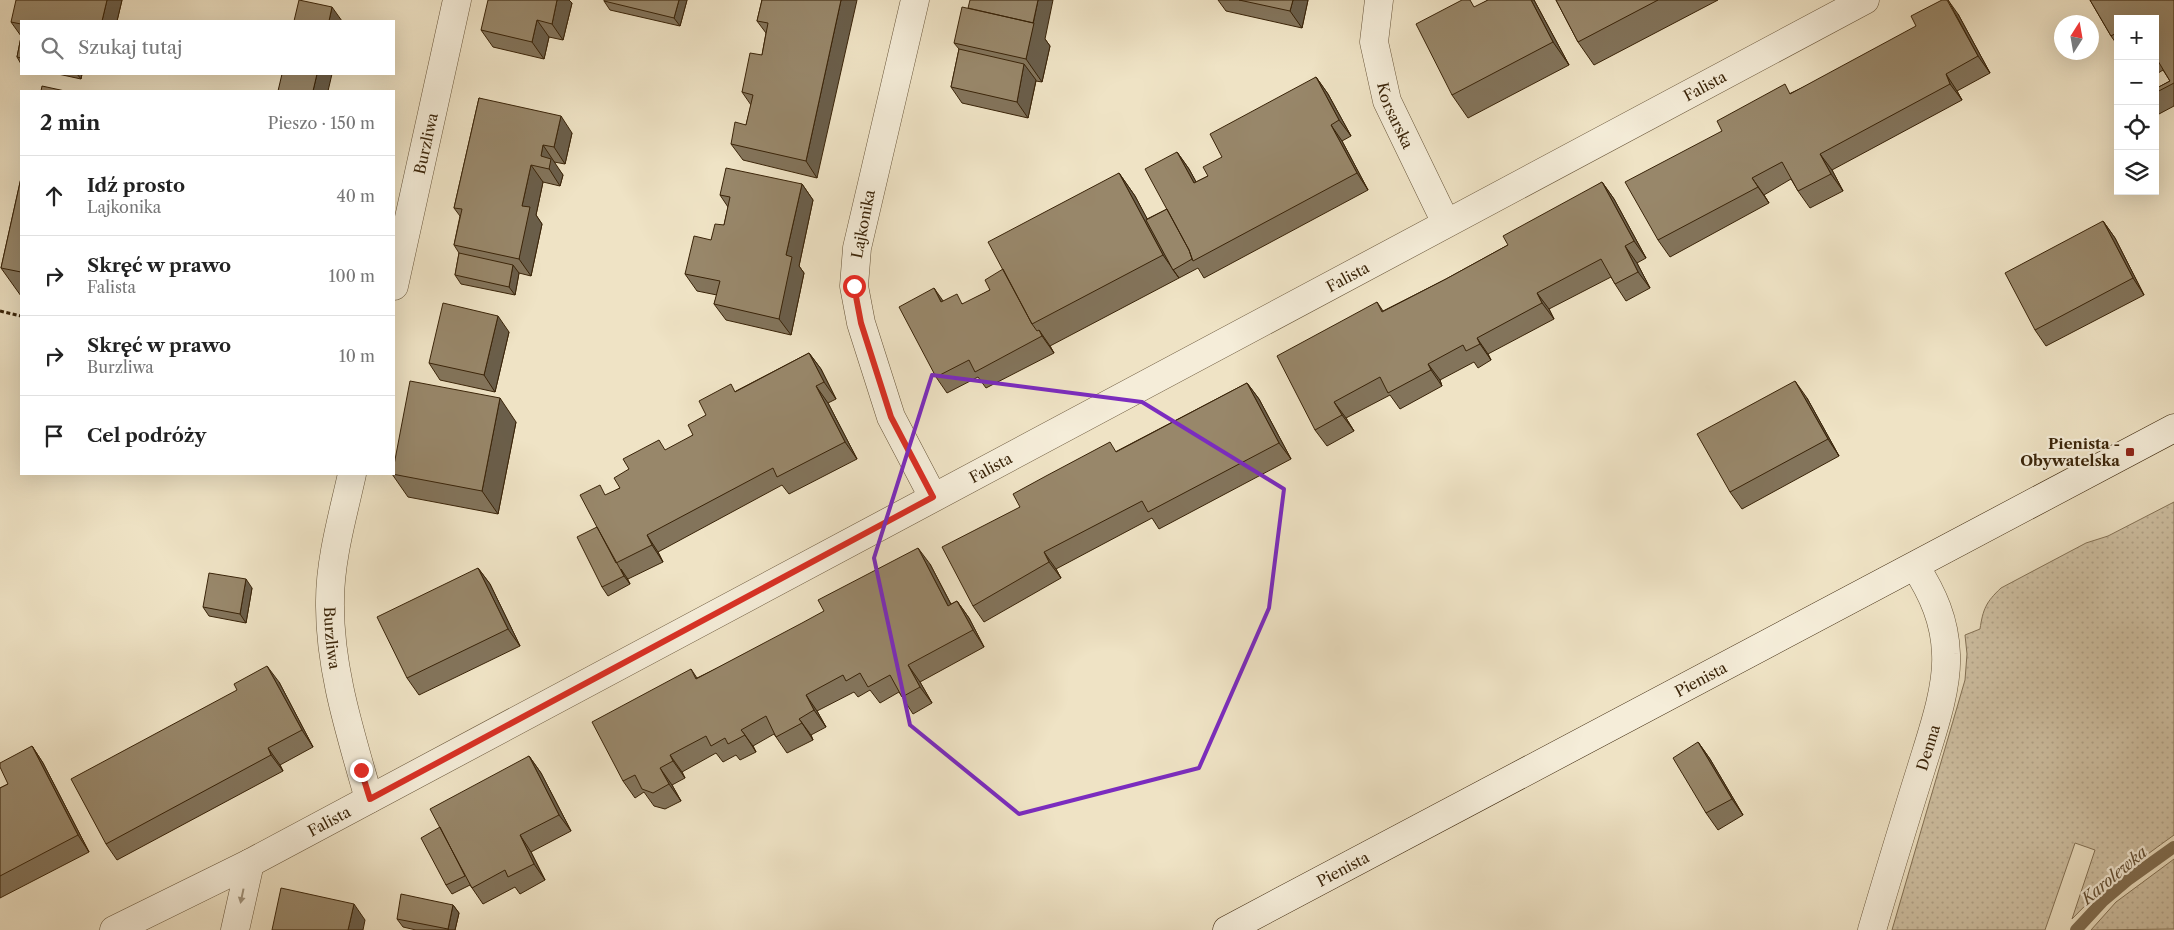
<!DOCTYPE html>
<html lang="pl">
<head>
<meta charset="utf-8">
<style>
	:root { --surface:#fff; --page:#f2f2f2; --text:#222; --muted:#767676; --line:#e0e0e0 }
	body { margin:0; font-family:"Libre Caslon Text",serif; background:var(--page); color:var(--text) }
	.controls { position:absolute; right:15px; top:15px; display:grid; overflow:hidden; border-radius:0px; box-shadow:0 5px 20px #0002 }
	.controls button { width:45px; height:45px; display:grid; place-items:center; padding:0; border:0; border-bottom:1px solid var(--line); background:var(--surface); color:var(--text); font:25px sans-serif }
	.compass { position:absolute; left:2054px; top:15px; width:45px; height:45px; border-radius:50%; background:var(--surface); box-shadow:0 5px 20px #0002; rotate:11deg }
	.stop { position:absolute; width:15px; height:15px; margin:-11px; border:4px solid #d93025; border-radius:50%; background:#fff }
	.stop.end { background:#d93025; border-color:#fff; box-shadow:0 1px 5px #0008 }
	.list { margin:0; padding:0; list-style:none }
	h2 { display:flex; justify-content:space-between; align-items:center; height:65px; margin:0; padding:0 20px; font-size:21px }
	h2 small { font-size:16px; font-weight:400; color:var(--muted) }
	.list li { display:grid; grid-template-columns:32px 1fr auto; gap:15px; align-items:center; box-sizing:border-box; height:80px; padding:0 20px; border-top:1px solid var(--line) }
	.list b { display:block; font-size:19px; white-space:nowrap }
	.list p { margin:0; font-size:16px; white-space:nowrap; color:var(--muted) }
	.list em { font-size:16px; font-style:normal; color:var(--muted) }
	.icon { flex:none; width:28px; height:28px; fill:none; stroke:currentColor; stroke-width:2; stroke-linecap:round; stroke-linejoin:round }
	.map { position:relative; flex:none; width:2174px; height:930px; overflow:hidden }
	.search { position:absolute; background:var(--surface); box-shadow:0 5px 20px #0002; left:20px; top:20px; width:375px; height:55px; display:flex; align-items:center; gap:12px; box-sizing:border-box; padding:0 18px; border-radius:0px; color:var(--muted); font-size:19px }
	.panel { position:absolute; background:var(--surface); box-shadow:0 5px 20px #0002; left:20px; top:90px; width:375px; height:385px; border-radius:0px }
	.map>svg:first-child { display:block }
	.grass { fill:url(#grass-dots); stroke:#847256 }
	.lines { fill:none; stroke-linecap:round; stroke-linejoin:round }
	.stream { stroke:#816f53; stroke-width:12 }
	.street-casing { stroke:#665337; stroke-width:29 }
	.secondary-casing { stroke:#392308; stroke-width:29 }
	.path { stroke:#392308; stroke-width:3; stroke-dasharray:4 2.5; stroke-linecap:butt }
	.street { stroke:#f5edd9; stroke-width:28 }
	.secondary { stroke:#f5edd9; stroke-width:28 }
	.wall { fill:#83745b; stroke:#392308 }
	.shaded-wall { fill:#6a5e4a; stroke:#392308 }
	.building { fill:#98876a; stroke:#392308 }
	.oneway { fill:#a0927b }
	.route { stroke:#d93025; stroke-width:6 }
	.marked { fill:none; stroke:#7b2cbf; stroke-width:4; stroke-linejoin:round }
	.poi-dot { fill:#8f2418; stroke:#f5edd9; stroke-width:2 }
	.labels { text-anchor:middle; dominant-baseline:central; stroke-width:4.5; stroke-linejoin:round; paint-order:stroke }
	.street-label { font-size:15px; fill:#392308; stroke:#f5edd9 }
	.poi-label { font-size:15px; font-weight:bold; fill:#392308; stroke:#f5edd9; text-anchor:end }
	.water-label { font-size:16px; font-style:italic; fill:#634f34; stroke:#f5edd9 }
</style>
</head>
<body>
<div class="map">
<svg width="2174" height="930" viewBox="0 0 2174 930">
	<defs>
		<pattern id="grass-dots" width="8" height="8" patternUnits="userSpaceOnUse" patternTransform="scale(1.25)"><rect width="8" height="8" fill="#d0c2a5"/><path d="M2 2h.1M6 6h.1" fill="none" stroke="#b3a68d" stroke-width="1.8" stroke-linecap="round"/></pattern>
	</defs>
	<rect width="100%" height="100%" fill="#efe3c5"/>
	<filter id="stains"><feTurbulence type="fractalNoise" baseFrequency=".004" numOctaves="4"/><feColorMatrix values="0 0 0 0 .2 0 0 0 0 .09 0 0 0 0 .02 0 0 0 .5 -.17"/></filter>
	<radialGradient id="worn" r=".72"><stop offset=".6" stop-color="#630" stop-opacity="0"/><stop offset="1" stop-color="#630" stop-opacity=".3"/></radialGradient>
	<path class="grass" d="M2174,502V835C2138,861 2103,886 2072,919L2095,850L2075,843L2045,930H1892L1965,680L1967,654L1965,635L1980,629C1983,609 1986,602 2001,588L2086,543L2108,536Z
		M2174,859V929L2091,930L2116,902Z"/>
	<g class="lines">
		<path class="stream" d="M2076,930L2103,901L2129,879L2174,847"/>
		<defs>
			<g id="street">
				<path d="M915,0L857,248L854,286L861,323L891,417L933,497"/>
				<path id="s1" d="M1379,0L1374,42L1387,101L1446,223"/>
				<path id="s2" d="M394,286L457,0"/>
				<path id="s3" d="M352,474C343,515 330,559 330,601C329,669 351,735 369,799"/>
				<path id="s4" d="M114,930L250,863L1865,0"/>
				<path d="M235,930L250,863"/>
				<path id="s5" d="M1872,930C1888,876 1904,823 1921,769C1931,736 1948,689 1946,654C1945,621 1933,594 1915,566"/>
			</g>
			<g id="secondary">
				<path id="s6" d="M1227,930L2174,428"/>
			</g>
		</defs>
		<use href="#street" class="street-casing"/>
		<use href="#secondary" class="secondary-casing"/>
		<path class="path" d="M0,311L21,316"/>
		<use href="#street" class="street"/>
		<use href="#secondary" class="secondary"/>
	</g>
	<path class="wall" d="M122,0L117,21H21V36L11,22Z
		M687,0L680,26L610,10L604,1Z
		M762,0L817,178L743,160L731,144L746,125L751,105L742,92L762,55L766,33L757,21Z
		M1218,0H1308L1302,28L1226,11Z
		M1488,0H1534L1569,65L1468,118L1452,95L1476,7Z
		M1556,0H1718L1594,65L1578,42Z
		M2090,0H2174V106L2159,114L2155,108V89L2170,81L2163,70L2155,75V19H2118V46L2111,36Z
		M572,3L563,40L549,37L544,59L493,47L481,30Z
		M1958,14L1990,73L1957,91L1962,100L1832,170L1843,191L1810,208L1798,191L1791,179L1764,195L1769,203L1670,257L1658,240L1722,131L1791,93Z
		M21,37V64L17,57Z
		M1045,39L1050,46L1042,82L1036,81L1028,118L962,103L951,87L959,49L954,43Z
		M58,74H82L81,79Z
		M1316,77L1328,94L1351,136L1342,141L1368,190L1204,278L1198,268L1050,346L1054,353L986,388L978,377L947,393L936,377L943,301L964,304L990,290L1003,269L1119,173L1135,196L1147,219L1167,209L1177,152L1189,169L1196,182L1208,176L1222,157Z
		M479,98L572,133L565,164L554,162V163L563,175L560,186L543,182L536,215L542,224L531,276L519,273L515,295L461,284L455,275L459,253L454,245L460,216L454,208Z
		M21,178V296L1,268Z
		M1602,182L1614,199L1646,258L1637,263L1650,288L1626,301L1615,284L1611,277L1549,309L1554,319L1488,354L1491,360L1478,368L1474,362L1440,380L1442,386L1400,409L1390,395L1346,418L1354,431L1327,446L1315,430L1377,302L1383,311L1446,279L1508,245Z
		M802,184L813,200L799,266L804,273L791,335L726,320L714,304L717,295L697,291L685,274L711,240L724,225L728,207L720,195Z
		M2103,221L2115,238L2144,295L2046,346L2035,330Z
		M509,332L495,392L440,380L429,363Z
		M809,353L821,369L836,399L828,403L857,459L789,494L782,485L658,552L663,562L628,579L627,578L630,584L608,596L602,587L597,527L607,495L620,488L693,435L706,415L736,391Z
		M1247,383L1259,399L1291,459L1159,529L1152,518L1056,569L1061,578L984,622L973,606L1020,507L1117,451Z
		M1807,398L1839,456L1742,509L1730,492Z
		M516,422L498,514L408,497L392,474Z
		M930,564L951,604L957,601L969,618L984,647L920,682L932,703L913,714L899,692L880,703L870,690L858,697L854,692L817,711L826,727L811,735L813,740L787,753L774,734L753,746L756,752L740,760L736,755L723,762L716,753L682,772L685,778L672,785L681,801L665,809L654,806L644,792L635,798L623,781L691,669L697,678Z
		M478,568L490,584L520,646L419,695L407,678Z
		M252,588L246,623L209,616L203,607Z
		M279,682L313,747L280,765L283,771L117,860L106,844Z
		M1698,742L1710,759L1743,815L1718,830L1706,813Z
		M32,746L43,763L89,852L0,898V788L8,784Z
		M529,756L541,773L571,831L531,852L545,880L520,894L515,887L483,904L470,885L452,894L446,885L440,827Z
		M453,905L459,913L455,930H416L403,927L397,919Z"/>
	<path class="shaded-wall" d="M107,0H122L117,21H102Z
		M557,0H569L572,3L563,40L552,24Z
		M679,0H687L680,26L674,18Z
		M841,0H857L817,178L806,161Z
		M1038,0H1053L1045,39L1050,46L1042,82L1026,59Z
		M1293,0H1308L1302,28L1290,11Z
		M1531,0H1534L1569,65L1553,42Z
		M1948,0L1958,14L1990,73L1978,56Z
		M332,7L342,21H329Z
		M537,20L549,37L544,59L532,42Z
		M1024,64L1036,80L1028,118L1017,102Z
		M77,74H82L81,79Z
		M317,74H332L328,91H313Z
		M1946,74L1957,91L1962,100L1950,84Z
		M1316,77L1328,94L1351,136L1339,120Z
		M561,116L572,133L565,164L554,147Z
		M1331,125L1342,141L1368,190L1357,173Z
		M543,145L563,175L560,186L541,156Z
		M1177,152L1189,169L1206,200L1194,183Z
		M1820,154L1832,170L1843,191L1831,174Z
		M531,165L543,182L536,215L542,224L531,276L519,259L522,206Z
		M1119,173L1135,196L1174,269L1173,270L1179,278L1163,255Z
		M1752,178L1764,195L1769,203L1758,187Z
		M1602,182L1614,199L1646,258L1634,241Z
		M802,184L813,200L799,266L804,273L791,335L779,319L786,255Z
		M2103,221L2115,238L2144,295L2133,278Z
		M1625,246L1637,263L1650,288L1638,272Z
		M513,265L519,273L515,295L509,287Z
		M934,288L946,305L941,302Z
		M1537,293L1549,309L1554,319L1542,303Z
		M498,316L509,332L495,392L484,375Z
		M1039,330L1050,346L1054,353L1042,336Z
		M1477,338L1488,354L1491,360L1480,344Z
		M809,353L821,369L836,399L824,382Z
		M1428,364L1440,380L1442,386L1431,370Z
		M1795,381L1807,398L1839,456L1828,439Z
		M1247,383L1259,399L1291,459L1279,443Z
		M816,386L828,403L857,459L845,442Z
		M500,398L516,422L498,514L482,491Z
		M1334,402L1346,418L1354,431L1342,415Z
		M647,535L658,552L663,562L652,545Z
		M918,548L930,564L960,622L948,606Z
		M1044,552L1056,569L1061,578L1049,562Z
		M478,568L490,584L520,646L508,629Z
		M621,569L627,578L630,584L624,576Z
		M246,579L252,588L246,623L240,614Z
		M957,601L969,618L984,647L973,630Z
		M908,665L920,682L932,703L920,687Z
		M267,666L279,682L313,747L302,730Z
		M806,695L817,711L826,727L814,710Z
		M799,719L811,735L813,740L802,723Z
		M741,730L753,746L756,752L745,735Z
		M1698,742L1710,759L1743,815L1732,799Z
		M32,746L43,763L89,852L78,835Z
		M268,748L280,765L283,771L271,755Z
		M670,755L682,772L685,778L673,761Z
		M529,756L541,773L571,831L559,815Z
		M660,768L672,785L681,801L669,784Z
		M520,835L531,852L545,880L534,864Z
		M354,904L365,920L363,930H348Z
		M453,905L459,913L455,930H448Z"/>
	<path class="building" d="M16,0H107L102,21H21V24L11,22Z
		M299,0L332,7L329,21H294Z
		M488,0H557L552,24L537,20L532,42L481,30Z
		M604,0H679L674,18L604,1Z
		M762,0H841L806,161L731,144L735,122L746,125L753,95L742,92L750,53L762,55L768,23L757,21Z
		M970,0H1038L1033,23L968,8Z
		M1239,0H1293L1290,11Z
		M1462,0H1470L1474,7L1488,0H1531L1553,42L1452,95L1416,24Z
		M1556,0H1658L1578,42Z
		M1942,0H1947L1978,56L1946,74L1950,84L1820,154L1831,174L1798,191L1782,162L1752,178L1758,187L1658,240L1625,182L1722,131L1717,121L1785,84L1790,94L1916,26L1911,16Z
		M2090,0H2174V83L2155,93V89L2170,81L2155,56V19H2118V32L2111,36Z
		M962,7L1034,23L1026,59L954,43Z
		M21,37V58L17,57Z
		M959,49L1024,64L1017,102L951,87Z
		M282,74H317L313,91H278Z
		M1316,77L1339,120L1331,125L1357,173L1193,261L1189,250L1145,169L1177,152L1194,183L1208,176L1203,167L1222,157L1210,134Z
		M42,86L65,91H41Z
		M479,98L561,116L554,147L543,145L541,156L551,159L549,169L531,165L522,206L530,207L519,259L454,245L462,209L454,208Z
		M726,168L802,184L786,255L792,257L779,319L714,304L720,281L685,274L694,236L711,240L715,224L724,225L730,197L720,195Z
		M1119,173L1163,255L1032,324L988,242Z
		M21,178V272L1,268Z
		M1602,182L1634,241L1625,246L1638,272L1615,284L1601,259L1537,293L1542,303L1477,338L1480,344L1466,351L1463,345L1428,364L1431,370L1388,393L1380,377L1334,402L1342,415L1315,430L1277,356L1377,302L1382,312L1446,279L1508,245L1503,236Z
		M1167,209L1189,250L1192,259L1173,270L1146,220Z
		M2103,221L2133,278L2035,330L2005,273Z
		M459,253L513,265L509,287L455,275Z
		M1003,269L1032,324L1037,331L1039,330L1042,336L975,372L969,360L936,377L899,307L934,288L941,302L957,294L962,304L990,290L985,280Z
		M443,303L498,316L484,375L429,363Z
		M809,353L824,382L816,386L845,442L777,477L773,468L647,535L652,545L616,563L580,495L600,485L605,495L620,488L614,478L629,469L623,459L659,440L665,450L693,435L688,425L706,415L699,401L731,384L735,392Z
		M410,381L500,398L482,491L392,474H394V465Z
		M1795,381L1828,439L1730,492L1697,434Z
		M1247,383L1279,443L1148,512L1142,501L1044,552L1049,562L973,606L942,547L1020,507L1013,494L1046,476L1110,442L1116,452Z
		M597,527L624,576L602,587L577,537Z
		M918,548L948,606L957,601L973,630L908,665L920,687L902,697L890,675L868,687L860,673L846,681L843,675L806,695L814,710L799,719L802,723L776,737L766,716L741,730L745,735L728,744L725,738L711,746L706,736L670,755L673,761L660,768L669,784L653,793L642,789L635,775L623,781L592,722L691,669L696,679L802,623L824,611L818,600Z
		M478,568L508,629L407,678L377,617Z
		M209,573L246,579L240,614L203,607Z
		M267,666L302,730L268,748L271,755L106,844L71,779L237,690L234,684Z
		M1698,742L1732,799L1706,813L1673,758Z
		M32,746L78,835L0,876V788L8,784L0,767V763Z
		M529,756L559,815L520,835L534,864L508,877L505,870L472,888L430,809Z
		M440,827L465,876L446,885L421,838Z
		M281,888L354,904L348,930H272Z
		M401,894L453,905L448,929L397,919Z"/>
	<defs><path id="oneway-solid" d="M-6-.8H1V-3.2L6.5 0L1 3.2V.8H-6Z" transform="scale(1.25)"/></defs>
	<use class="oneway" href="#oneway-solid" transform="translate(242 896) rotate(102)"/>
	<g class="lines">
		<path class="route" d="M361,770L370,799L933,497L891,417L861,323L854,286"/>
	</g>
	<path class="marked" d="M932,375L1142,402L1284,489L1269,608L1199,768L1019,814L910,725L874,558Z"/>
	<rect class="poi-dot" x="2125" y="447" width="10" height="10" rx="2.5"/>
	<g class="labels">
		<g class="street-label">
			<text stroke="none"><textPath href="#s4" startOffset="1801">Falista</textPath></text>
			<text stroke="none"><textPath href="#s1" startOffset="119">Korsarska</textPath></text>
			<text stroke="none"><textPath href="#s2" startOffset="146">Burzliwa</textPath></text>
			<text transform="translate(863 224) rotate(-79)">Lajkonika</text>
			<text stroke="none"><textPath href="#s4" startOffset="1396">Falista</textPath></text>
			<text stroke="none"><textPath href="#s4" startOffset="991">Falista</textPath></text>
			<text stroke="none"><textPath href="#s3" startOffset="166">Burzliwa</textPath></text>
			<text stroke="none"><textPath href="#s6" startOffset="536">Pienista</textPath></text>
			<text stroke="none"><textPath href="#s5" startOffset="191">Denna</textPath></text>
			<text stroke="none"><textPath href="#s4" startOffset="241">Falista</textPath></text>
			<text stroke="none"><textPath href="#s6" startOffset="131">Pienista</textPath></text>
		</g>
		<g class="poi-label">
			<text x="2120" y="443">Pienista -<tspan x="2120" dy="17">Obywatelska</tspan></text>
		</g>
		<g class="water-label">
			<text transform="translate(2114 875) rotate(-40)">Karolewka</text>
		</g>
	</g>
	<rect width="100%" height="100%" filter="url(#stains)"/>
	<rect width="100%" height="100%" fill="url(#worn)"/>
</svg>
<div class="controls">
<button>+</button>
<button>−</button>
<button><svg class="icon" aria-label="locate" viewBox="0 0 24 24"><circle cx="12" cy="12" r="6"/><path d="M12 2v4M12 18v4M2 12h4M18 12h4"/></svg></button>
<button><svg class="icon" aria-label="layers" viewBox="0 0 24 24"><path d="M12 4l9 5-9 5-9-5zM3 14l9 5 9-5"/></svg></button>
</div>
<svg class="compass" viewBox="-18 -18 36 36"><path d="M0-13l5 13h-10z" fill="#e53935"/><path d="M0 13l5-13h-10z" fill="#767676"/></svg>
<div class="stop" style="left:854px;top:286px"></div>
<div class="stop end" style="left:361px;top:770px"></div>
<div class="search"><svg class="icon" aria-label="search" viewBox="0 0 24 24"><circle cx="10" cy="10" r="6"/><path d="M15 15l6 6"/></svg>Szukaj tutaj</div>
<section class="panel">
<h2>2 min<small>Pieszo · 150 m</small></h2>
<ul class="list">
<li><svg class="icon" aria-label="ahead" viewBox="0 0 24 24"><path d="M12 20V5M6 11l6-6 6 6"/></svg><div><b>Idź prosto</b><p>Lajkonika</p></div><em>40 m</em></li>
<li><svg class="icon" aria-label="right" viewBox="0 0 24 24"><path d="M7 20v-9h11M14 6l5 5-5 5"/></svg><div><b>Skręć w prawo</b><p>Falista</p></div><em>100 m</em></li>
<li><svg class="icon" aria-label="right" viewBox="0 0 24 24"><path d="M7 20v-9h11M14 6l5 5-5 5"/></svg><div><b>Skręć w prawo</b><p>Burzliwa</p></div><em>10 m</em></li>
<li><svg class="icon" aria-label="arrive" viewBox="0 0 24 24"><path d="M6 21V4h12l-3 4 3 4H6"/></svg><div><b>Cel podróży</b></div></li>
</ul>
</section>
</div>
</body>
</html>
